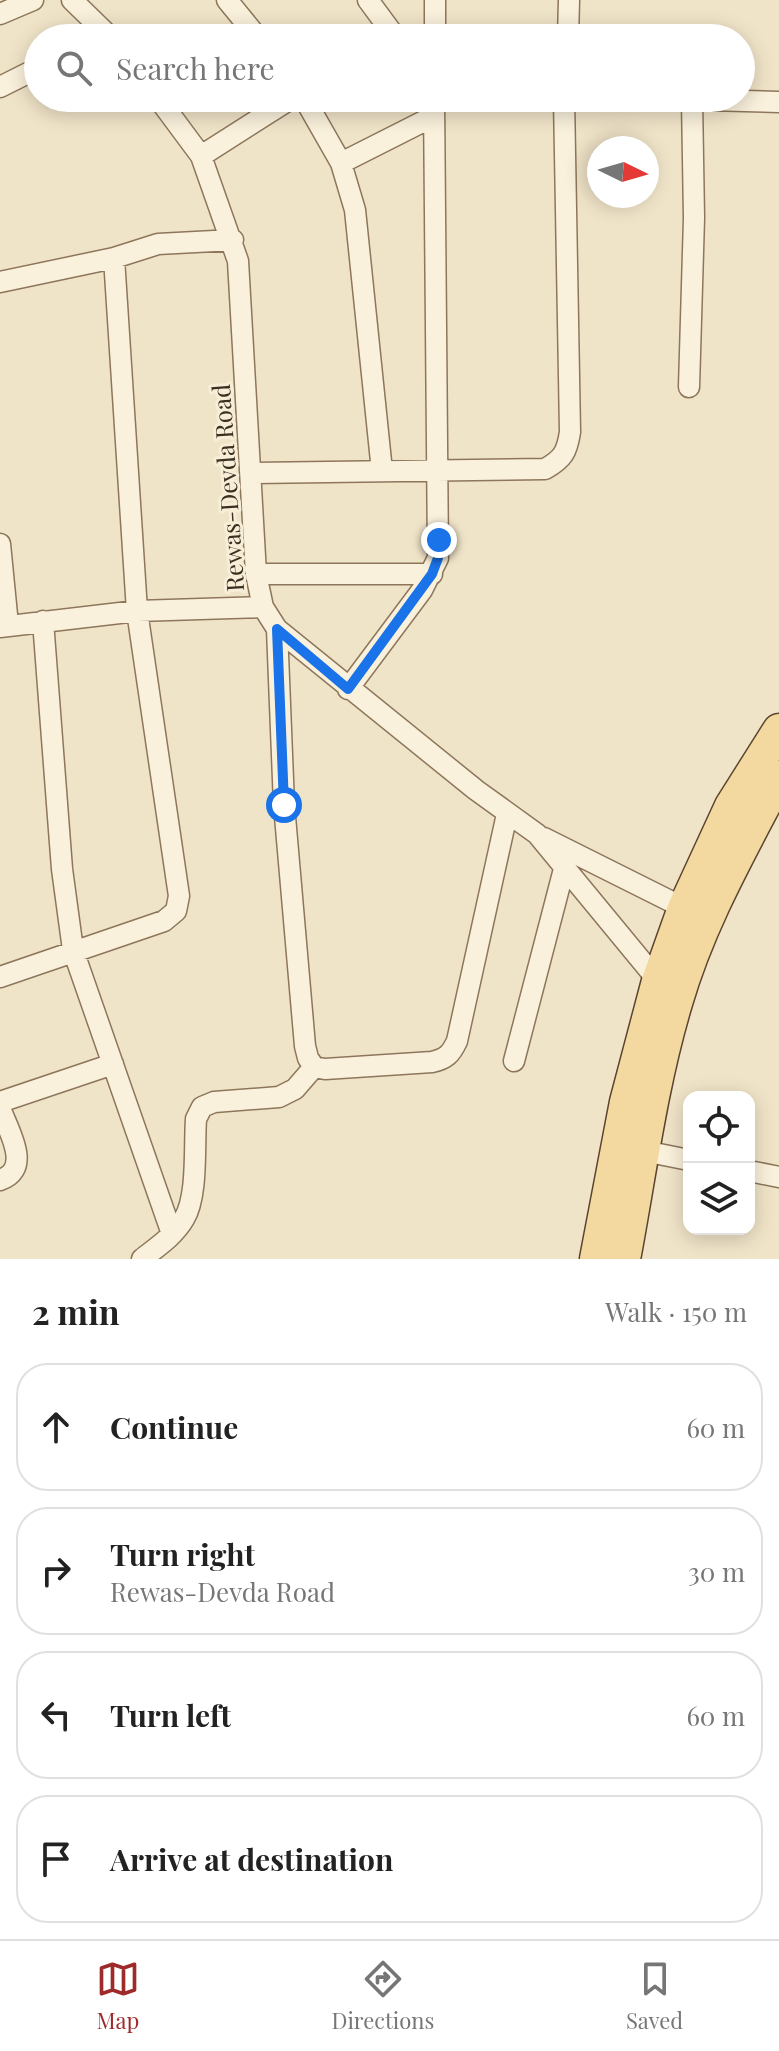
<!DOCTYPE html>
<html lang="en">
<head>
<meta charset="utf-8">
<style>
	:root { --surface:#fff; --page:#f6f6f6; --text:#222; --muted:#767676; --line:#e0e0e0; --accent:#9e2a2b }
	body { margin:0; font-family:"Playfair Display",serif; background:var(--page); color:var(--text) }
	.controls { position:absolute; right:24px; bottom:24px; display:grid; overflow:hidden; border-radius:16px; box-shadow:0 4px 20px #0003 }
	.controls button { width:72px; height:72px; display:grid; place-items:center; padding:0; border:0; border-bottom:2px solid var(--line); background:var(--surface); color:var(--text); font:40px sans-serif }
	.compass { position:absolute; left:587px; top:136px; width:72px; height:72px; border-radius:50%; background:var(--surface); box-shadow:0 4px 20px #0003; rotate:95deg }
	.stop { position:absolute; width:24px; height:24px; margin:-18px; border:6px solid #1a73e8; border-radius:50%; background:#fff }
	.stop.end { background:#1a73e8; border-color:#fff; box-shadow:0 2px 8px #0008 }
	.list { margin:0; padding:0; list-style:none }
	h2 { display:flex; justify-content:space-between; align-items:center; height:104px; margin:0; padding:0 32px; font-size:34px }
	h2 small { font-size:26px; font-weight:400; color:var(--muted) }
	.list li { display:grid; grid-template-columns:52px 1fr auto; gap:24px; align-items:center; box-sizing:border-box; height:128px; margin:0 16px 16px; padding:0 16px; border:2px solid var(--line); border-radius:32px }
	.list b { display:block; font-size:30px; white-space:nowrap }
	.list p { margin:0; font-size:26px; white-space:nowrap; color:var(--muted) }
	.list em { font-size:26px; font-style:normal; color:var(--muted) }
	.icon { flex:none; width:44px; height:44px; fill:none; stroke:currentColor; stroke-width:2; stroke-linecap:round; stroke-linejoin:round }
	.map { position:relative; flex:none; width:779px; height:1259px; overflow:hidden }
	.search { position:absolute; background:var(--surface); box-shadow:0 4px 20px #0003; left:24px; right:24px; top:24px; height:88px; display:flex; align-items:center; gap:20px; box-sizing:border-box; padding:0 28px; border-radius:44px; color:var(--muted); font-size:30px }
	.sheet { height:680px; background:var(--surface) }
	nav { display:flex; justify-content:space-around; align-items:center; box-sizing:border-box; height:112px; border-top:2px solid var(--line); background:var(--surface); font-size:22px; color:var(--muted) }
	nav a { display:grid; justify-items:center; gap:4px }
	nav .on { color:var(--accent) }
	.map>svg:first-child { display:block }
	.lines { fill:none; stroke-linecap:round; stroke-linejoin:round }
	.street-casing { stroke:#8d765c; stroke-width:23 }
	.primary-casing { stroke:#5b4430; stroke-width:35 }
	.street { stroke:#faf1dc; stroke-width:20 }
	.primary { stroke:#f3d9a0; stroke-width:32 }
	.route { stroke:#1a73e8; stroke-width:10 }
	.labels { text-anchor:middle; dominant-baseline:central; stroke-width:6; stroke-linejoin:round; paint-order:stroke }
	.street-label { font-size:24px; fill:#3d2e20; stroke:#f7eed8 }
</style>
</head>
<body>
<div class="map">
<svg width="779" height="1259" viewBox="0 0 779 1259">
	<rect width="100%" height="100%" fill="#f0e4c8"/>
	<g class="lines">
		<defs>
			<path id="street" d="M72,0L111,38
				M227,0L258,38
				M368,0L396,38
				M0,14L33,0
				M435,38V0
				M568,38L569,0
				M0,87L38,68
				M158,98L201,156L238,261L256,574L263,607L277,629L476,790L537,834L664,988
				M304,98L341,163L355,210L382,471
				M628,98L779,102
				M201,156L292,98
				M341,163L434,116
				M0,282L114,258L158,244L233,240
				M689,387L694,218L692,100
				M250,473L545,469C563,459 567,452 570,432L564,98
				M0,544L8,625
				M256,574H432
				M43,621L62,869L73,950L172,1234
				M0,627L137,611L263,607
				M277,629L284,805L305,1046L308,1058L314,1067L325,1069L432,1062C446,1059 451,1054 457,1041L507,814
				M348,689L422,590L438,558L434,98
				M544,838L694,913
				M0,977L164,921L176,911L179,896L137,611L114,258
				M514,1061L564,869
				M0,1102L113,1064
				M0,1108C8,1130 33,1169 0,1180
				M634,1149L689,1160
				M749,1171L779,1177
				M142,1259C157,1247 174,1236 184,1219C198,1196 194,1147 196,1119L202,1107L214,1102L279,1097L295,1089L314,1067"/>
			<path id="primary" d="M596,1259L626,1102L658,981L684,908L731,806L779,730
				M624,1259C640,1174 651,1086 676,1003C699,923 741,850 779,777"/>
		</defs>
		<use href="#street" class="street-casing"/>
		<use href="#primary" class="primary-casing"/>
		<use href="#street" class="street"/>
		<use href="#primary" class="primary"/>
	</g>
	<g class="lines">
		<path class="route" d="M284,805L277,629L348,689L432,574L438,558L439,540"/>
	</g>
	<g class="labels">
		<g class="street-label">
			<text transform="translate(227 488) rotate(-94)">Rewas-Devda Road</text>
		</g>
	</g>
</svg>
<div class="controls">
<button><svg class="icon" aria-label="locate" viewBox="0 0 24 24"><circle cx="12" cy="12" r="6"/><path d="M12 2v4M12 18v4M2 12h4M18 12h4"/></svg></button>
<button><svg class="icon" aria-label="layers" viewBox="0 0 24 24"><path d="M12 4l9 5-9 5-9-5zM3 14l9 5 9-5"/></svg></button>
</div>
<svg class="compass" viewBox="-18 -18 36 36"><path d="M0-13l5 13h-10z" fill="#e53935"/><path d="M0 13l5-13h-10z" fill="#767676"/></svg>
<div class="stop" style="left:284px;top:805px"></div>
<div class="stop end" style="left:439px;top:540px"></div>
<div class="search"><svg class="icon" aria-label="search" viewBox="0 0 24 24"><circle cx="10" cy="10" r="6"/><path d="M15 15l6 6"/></svg>Search here</div>
</div>
<section class="sheet">
<h2>2 min<small>Walk · 150 m</small></h2>
<ul class="list">
<li><svg class="icon" aria-label="ahead" viewBox="0 0 24 24"><path d="M12 20V5M6 11l6-6 6 6"/></svg><div><b>Continue</b></div><em>60 m</em></li>
<li><svg class="icon" aria-label="right" viewBox="0 0 24 24"><path d="M7 20v-9h11M14 6l5 5-5 5"/></svg><div><b>Turn right</b><p>Rewas-Devda Road</p></div><em>30 m</em></li>
<li><svg class="icon" aria-label="left" viewBox="0 0 24 24"><path d="M17 20v-9H6M10 6l-5 5 5 5"/></svg><div><b>Turn left</b></div><em>60 m</em></li>
<li><svg class="icon" aria-label="arrive" viewBox="0 0 24 24"><path d="M6 21V4h12l-3 4 3 4H6"/></svg><div><b>Arrive at destination</b></div></li>
</ul>
</section>
<nav>
<a class="on"><svg class="icon" aria-label="map" viewBox="0 0 24 24"><path d="M3 6l6-2 6 2 6-2v14l-6 2-6-2-6 2zM9 4v14M15 6v14"/></svg>Map</a>
<a><svg class="icon" aria-label="directions" viewBox="0 0 24 24"><path d="M12 3l9 9-9 9-9-9zM9 14v-3h6M13 9l2 2-2 2"/></svg>Directions</a>
<a><svg class="icon" aria-label="saved" viewBox="0 0 24 24"><path d="M7 4h10v16l-5-4-5 4z"/></svg>Saved</a>
</nav>
</body>
</html>
